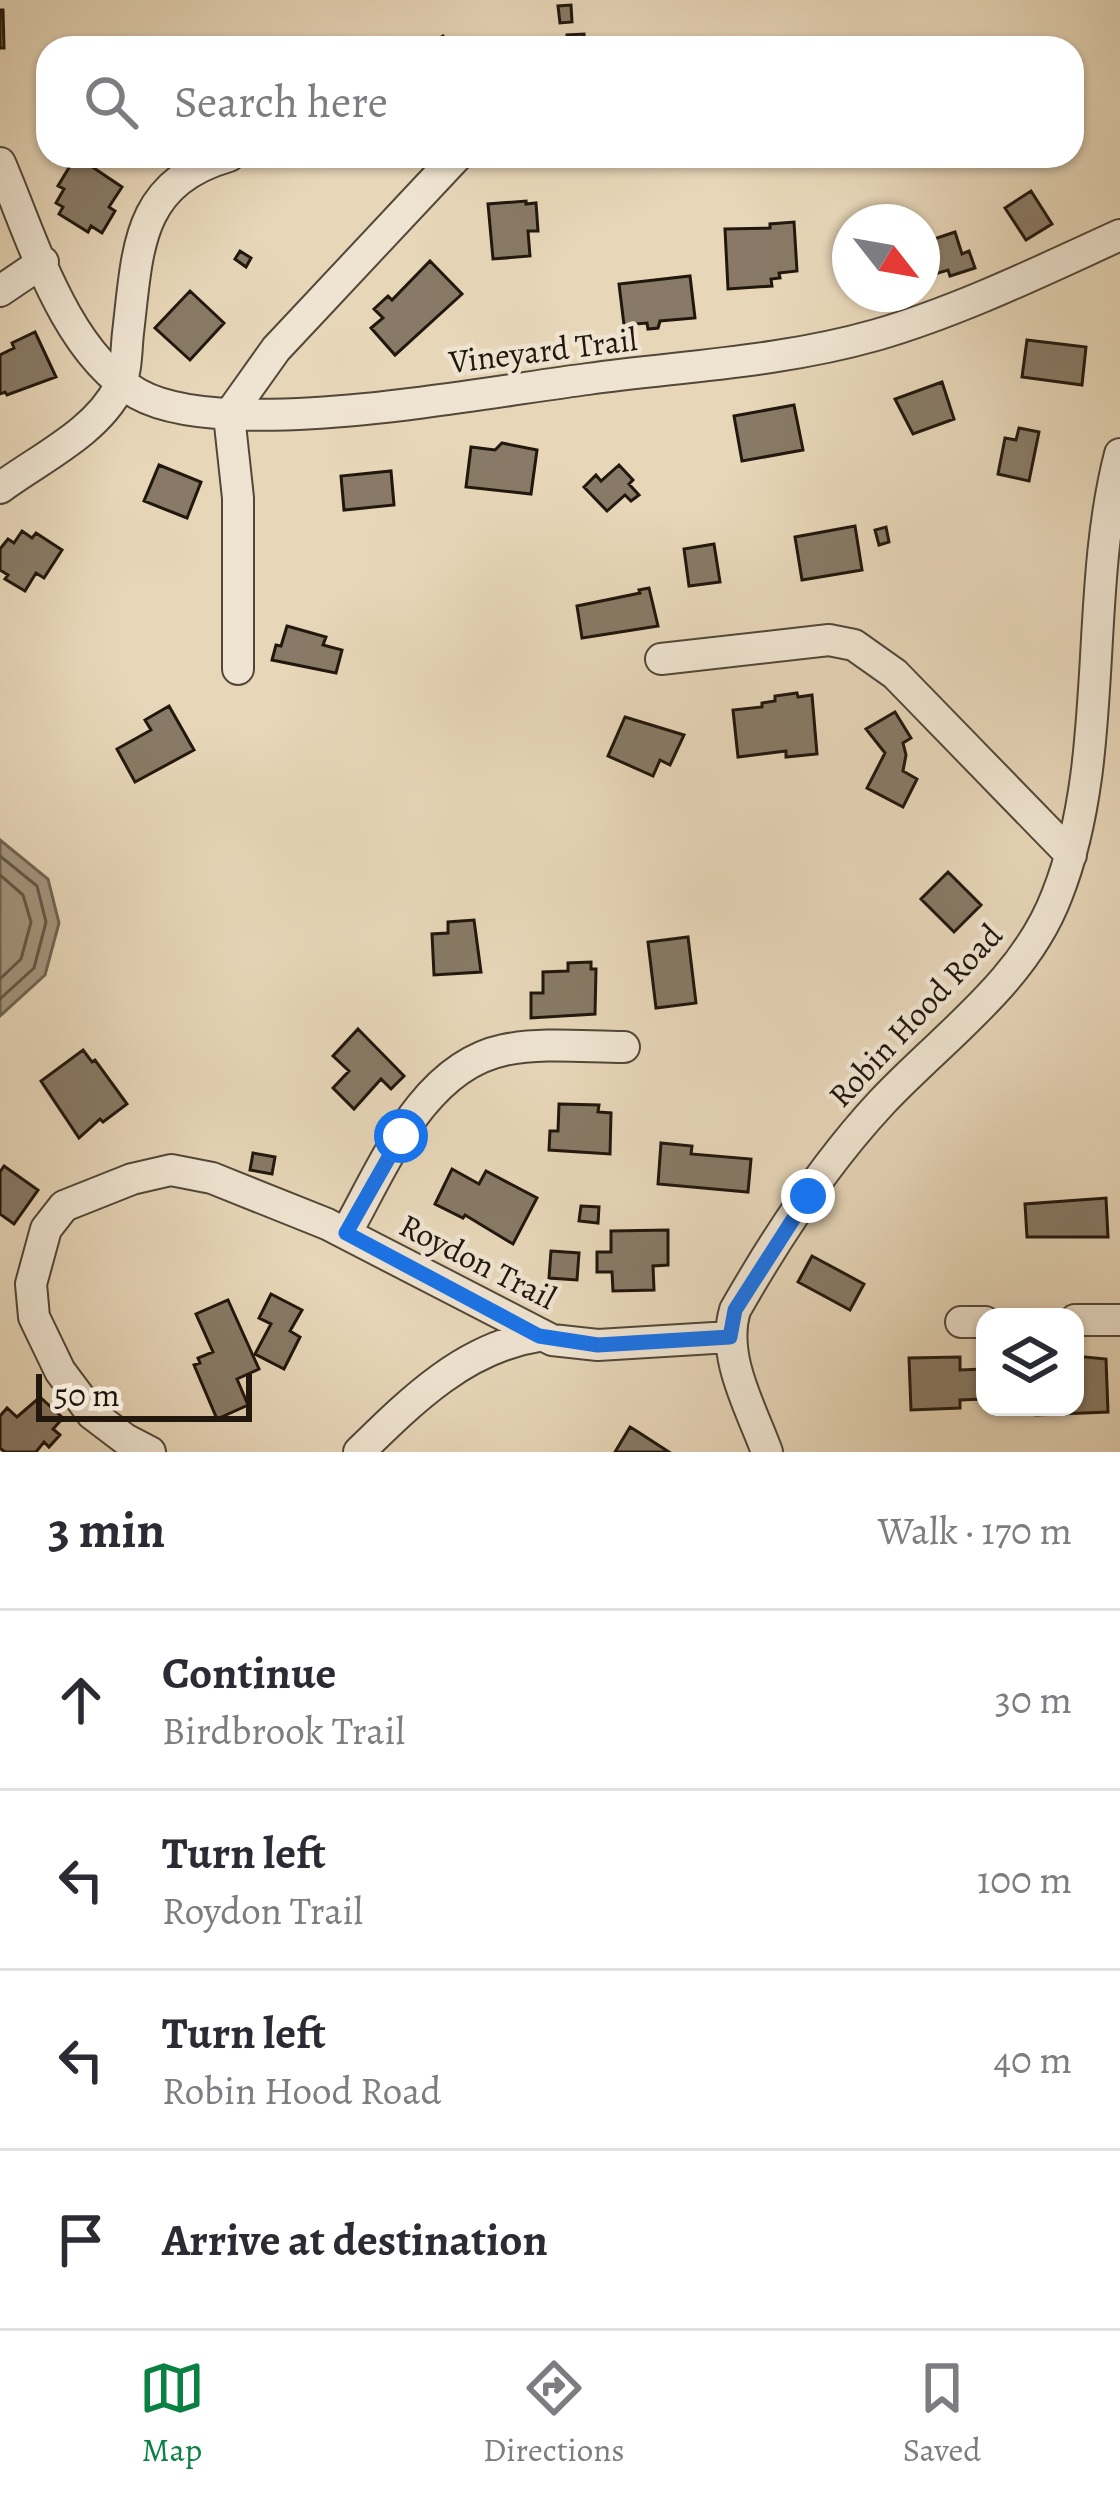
<!DOCTYPE html>
<html lang="en">
<head>
<meta charset="utf-8">
<style>
	:root { --surface:#fff; --page:#f2f2f3; --text:#2b2b33; --muted:#7c7c81; --line:#e1e1e2; --accent:#0b8043 }
	body { margin:0; font-family:Alegreya,serif; background:var(--page); color:var(--text) }
	.controls { position:absolute; right:36px; bottom:36px; display:grid; overflow:hidden; border-radius:24px; box-shadow:0 3px 9px #0004 }
	.controls button { width:108px; height:108px; display:grid; place-items:center; padding:0; border:0; border-bottom:3px solid var(--line); background:var(--surface); color:var(--text); font:60px sans-serif }
	.compass { position:absolute; left:832px; top:204px; width:108px; height:108px; border-radius:50%; background:var(--surface); box-shadow:0 3px 9px #0004; rotate:121deg }
	.scale { position:absolute; left:36px; bottom:30px; width:216px; box-sizing:border-box; padding-left:12px; border:6px solid #21170d; border-top:0; font-size:33px; line-height:42px; white-space:nowrap; color:#21170d; -webkit-text-stroke:9px #efe4d1; paint-order:stroke }
	.stop { position:absolute; width:36px; height:36px; margin:-27px; border:9px solid #1a73e8; border-radius:50%; background:#fff }
	.stop.end { background:#1a73e8; border-color:#fff; box-shadow:0 3px 12px #0008 }
	.list { margin:0; padding:0; list-style:none }
	h2 { display:flex; justify-content:space-between; align-items:center; height:156px; margin:0; padding:0 48px; font-size:51px }
	h2 small { font-size:39px; font-weight:400; color:var(--muted) }
	.list li { display:grid; grid-template-columns:78px 1fr auto; gap:36px; align-items:center; box-sizing:border-box; height:180px; padding:0 48px; border-top:3px solid var(--line) }
	.list b { display:block; font-size:45px; white-space:nowrap }
	.list p { margin:0; font-size:39px; white-space:nowrap; color:var(--muted) }
	.list em { font-size:39px; font-style:normal; color:var(--muted) }
	.icon { flex:none; width:66px; height:66px; fill:none; stroke:currentColor; stroke-width:2; stroke-linecap:round; stroke-linejoin:round }
	.map { position:relative; flex:none; width:1120px; height:1452px; overflow:hidden }
	.search { position:absolute; background:var(--surface); box-shadow:0 3px 9px #0004; left:36px; right:36px; top:36px; height:132px; display:flex; align-items:center; gap:30px; box-sizing:border-box; padding:0 42px; border-radius:36px; color:var(--muted); font-size:45px }
	.sheet { height:876px; background:var(--surface) }
	nav { display:flex; justify-content:space-around; align-items:center; box-sizing:border-box; height:168px; border-top:3px solid var(--line); background:var(--surface); font-size:33px; color:var(--muted) }
	nav a { display:grid; justify-items:center; gap:6px }
	nav .on { color:var(--accent) }
	.map>svg:first-child { display:block }
	.water { fill:#a4957e; stroke:#706351; stroke-width:3 }
	.lines { fill:none; stroke-linecap:round; stroke-linejoin:round }
	.shore { stroke:#625646; stroke-width:3 }
	.building { fill:#887a66; stroke:#21170d; stroke-width:3 }
	.minor-casing { stroke:#524738; stroke-width:34 }
	.minor { stroke:#efe4d1; stroke-width:30 }
	.route { stroke:#1a73e8; stroke-width:15 }
	.labels { text-anchor:middle; dominant-baseline:central; stroke-width:9; stroke-linejoin:round; paint-order:stroke }
	.street-label { font-size:33px; fill:#21170d; stroke:#efe4d1 }
</style>
</head>
<body>
<div class="map">
<svg width="1120" height="1452" viewBox="0 0 1120 1452">
	<rect width="100%" height="100%" fill="#e7d6b8"/>
	<filter id="stains"><feTurbulence type="fractalNoise" baseFrequency=".00167" numOctaves="4"/><feColorMatrix values="0 0 0 0 .2 0 0 0 0 .09 0 0 0 0 .02 0 0 0 .5 -.17"/></filter>
	<radialGradient id="worn" r=".72"><stop offset=".6" stop-color="#630" stop-opacity="0"/><stop offset="1" stop-color="#630" stop-opacity=".3"/></radialGradient>
	<path class="water" d="M0,840L48,879L59,923L45,975L0,1016Z"/>
	<g class="lines">
		<path class="shore" d="M0,856L37,886L46,922L34,968L0,999
			M0,875L23,895L31,922L21,959L0,979"/>
	</g>
	<path class="building" d="M571,5L572,22L560,23L558,6Z
		M0,10H3L4,48H0Z
		M584,34V46H567V35Z
		M443,36L450,48H422Z
		M76,156L122,187L109,207L115,211L102,233L91,226L88,232L59,214L63,207L56,203L64,189L58,186Z
		M1031,191L1052,224L1026,240L1005,208Z
		M526,201V204L536,203L538,231H528L530,256L493,259L488,204Z
		M794,222L797,271L779,273L780,278L771,279L772,286L728,289L725,229L770,228V224Z
		M955,232L962,254L969,251L975,268L950,276L948,270L928,276L925,268L933,266L932,261L922,264V243Z
		M240,251L251,258L246,267L235,259Z
		M430,261L462,294L395,355L371,328L383,318L374,309L388,296L392,300Z
		M690,276L695,318L660,321L658,328L648,329L647,323L624,325L619,284Z
		M190,291L224,323L190,360L155,328Z
		M35,332L56,377L7,395L5,392L0,394V355L14,348L12,343Z
		M1027,340L1086,347L1082,385L1022,377Z
		M942,382L954,419L913,434L895,399Z
		M794,405L803,450L742,461L734,416Z
		M1019,428L1039,432L1029,481L998,474L1005,438L1016,440Z
		M502,443L537,450L531,494L466,487L471,447L495,450Z
		M159,465L201,482L187,518L144,501Z
		M619,465L633,480L629,484L639,495L631,501L625,495L607,511L584,487L596,475L601,481Z
		M391,471L394,505L344,510L341,476Z
		M855,526L862,570L802,580L795,537Z
		M886,527L889,542L879,545L875,530Z
		M22,531L32,538L36,533L62,550L44,578L36,573L25,591L5,579L8,575L0,570V549L8,539L14,543Z
		M714,544L720,582L689,586L684,549Z
		M649,588L658,626L582,638L577,606L640,593L639,590Z
		M287,626L326,637L323,645L342,650L336,673L272,660L276,645L281,646Z
		M797,693L798,697L812,695L817,754L786,757V751L738,757L733,710L762,707V703L775,701V696Z
		M169,706L194,750L135,782L117,749L151,730L145,720Z
		M895,712L911,738L903,743L906,755L903,771L917,779L903,807L867,788L885,753L866,729Z
		M625,717L684,735L670,765L660,760L653,776L608,756Z
		M948,872L981,905L954,932L921,899Z
		M474,920L481,972L434,975L432,934L448,933V922Z
		M688,937L696,1003L656,1008L648,942Z
		M591,962V969H596L595,1014L531,1018V993H543V972L568,971V963Z
		M358,1029L404,1076L391,1089L381,1079L354,1109L333,1088L349,1071L333,1056Z
		M83,1050L92,1062L95,1060L127,1104L103,1122L100,1119L79,1138L41,1081Z
		M559,1104L599,1105L598,1112L611,1113L610,1154L549,1150L550,1131H558Z
		M661,1143L692,1146L691,1154L751,1159L748,1192L658,1184Z
		M253,1153L275,1157L272,1174L250,1170Z
		M4,1166L38,1190L14,1224L0,1214V1172Z
		M452,1169L479,1184L486,1171L537,1198L513,1244L465,1215L463,1218L435,1204Z
		M1106,1198L1108,1237H1027L1025,1204Z
		M581,1206L599,1207L598,1223L579,1221Z
		M668,1230V1265L653,1266L654,1290L613,1291L612,1272H597V1252H611V1231Z
		M551,1251L579,1253L577,1280L549,1278Z
		M812,1256L864,1284L850,1310L798,1282Z
		M271,1294L302,1310L290,1331L300,1337L284,1369L255,1354L271,1324L259,1318Z
		M228,1300L259,1369L237,1379L248,1405L217,1419L194,1365L200,1363L198,1358L213,1352L196,1314Z
		M1075,1356L1106,1359L1108,1412L1036,1415V1407H1075Z
		M960,1357V1370L982,1369L983,1399L960,1400V1408L911,1410L909,1358Z
		M40,1397L63,1418L53,1429L60,1435L49,1447L44,1442L36,1452H5L0,1448V1416L7,1408L17,1417Z
		M630,1427L635,1430L669,1452H615Z"/>
	<g class="lines">
		<defs>
			<path id="minor" d="M0,163C32,237 64,352 138,394C226,443 483,392 588,379C684,366 781,362 876,335C959,311 1041,271 1120,235
				M0,291L43,262
				M229,415L276,349L457,156
				M229,415L238,498V669
				M0,488C39,459 97,432 119,387C127,372 126,350 128,333C138,249 136,183 229,156
				M661,659L829,640L854,645L895,674L1071,855
				M346,1233C383,1168 422,1067 504,1050C542,1042 586,1047 624,1047
				M1075,1320H1120
				M961,1322H985
				M150,1452L125,1439L92,1414L60,1371L34,1317L31,1284L46,1229L64,1206L132,1179L171,1170L212,1178L327,1224L552,1340L598,1345L730,1337
				M359,1452C411,1401 465,1347 539,1336
				M767,1452C751,1408 721,1357 735,1310C776,1238 825,1163 882,1102C943,1037 1024,982 1057,895C1111,758 1083,597 1120,454"/>
		</defs>
		<use href="#minor" class="minor-casing"/>
		<use href="#minor" class="minor"/>
	</g>
	<g class="lines">
		<path class="route" d="M401,1136L346,1233L539,1336L598,1345L730,1337L735,1310L808,1196"/>
	</g>
	<g class="labels">
		<g class="street-label">
			<text transform="translate(543 350) rotate(-7)">Vineyard Trail</text>
			<text transform="translate(915 1015) rotate(-47)">Robin Hood Road</text>
			<text transform="translate(478 1261) rotate(27)">Roydon Trail</text>
		</g>
	</g>
	<rect width="100%" height="100%" filter="url(#stains)"/>
	<rect width="100%" height="100%" fill="url(#worn)"/>
</svg>
<div class="controls">
<button><svg class="icon" aria-label="layers" viewBox="0 0 24 24"><path d="M12 4l9 5-9 5-9-5zM3 14l9 5 9-5"/></svg></button>
</div>
<svg class="compass" viewBox="-18 -18 36 36"><path d="M0-13l5 13h-10z" fill="#e53935"/><path d="M0 13l5-13h-10z" fill="#7c7c81"/></svg>
<div class="scale">50 m</div>
<div class="stop" style="left:401px;top:1136px"></div>
<div class="stop end" style="left:808px;top:1196px"></div>
<div class="search"><svg class="icon" aria-label="search" viewBox="0 0 24 24"><circle cx="10" cy="10" r="6"/><path d="M15 15l6 6"/></svg>Search here</div>
</div>
<section class="sheet">
<h2>3 min<small>Walk · 170 m</small></h2>
<ul class="list">
<li><svg class="icon" aria-label="ahead" viewBox="0 0 24 24"><path d="M12 20V5M6 11l6-6 6 6"/></svg><div><b>Continue</b><p>Birdbrook Trail</p></div><em>30 m</em></li>
<li><svg class="icon" aria-label="left" viewBox="0 0 24 24"><path d="M17 20v-9H6M10 6l-5 5 5 5"/></svg><div><b>Turn left</b><p>Roydon Trail</p></div><em>100 m</em></li>
<li><svg class="icon" aria-label="left" viewBox="0 0 24 24"><path d="M17 20v-9H6M10 6l-5 5 5 5"/></svg><div><b>Turn left</b><p>Robin Hood Road</p></div><em>40 m</em></li>
<li><svg class="icon" aria-label="arrive" viewBox="0 0 24 24"><path d="M6 21V4h12l-3 4 3 4H6"/></svg><div><b>Arrive at destination</b></div></li>
</ul>
</section>
<nav>
<a class="on"><svg class="icon" aria-label="map" viewBox="0 0 24 24"><path d="M3 6l6-2 6 2 6-2v14l-6 2-6-2-6 2zM9 4v14M15 6v14"/></svg>Map</a>
<a><svg class="icon" aria-label="directions" viewBox="0 0 24 24"><path d="M12 3l9 9-9 9-9-9zM9 14v-3h6M13 9l2 2-2 2"/></svg>Directions</a>
<a><svg class="icon" aria-label="saved" viewBox="0 0 24 24"><path d="M7 4h10v16l-5-4-5 4z"/></svg>Saved</a>
</nav>
</body>
</html>
